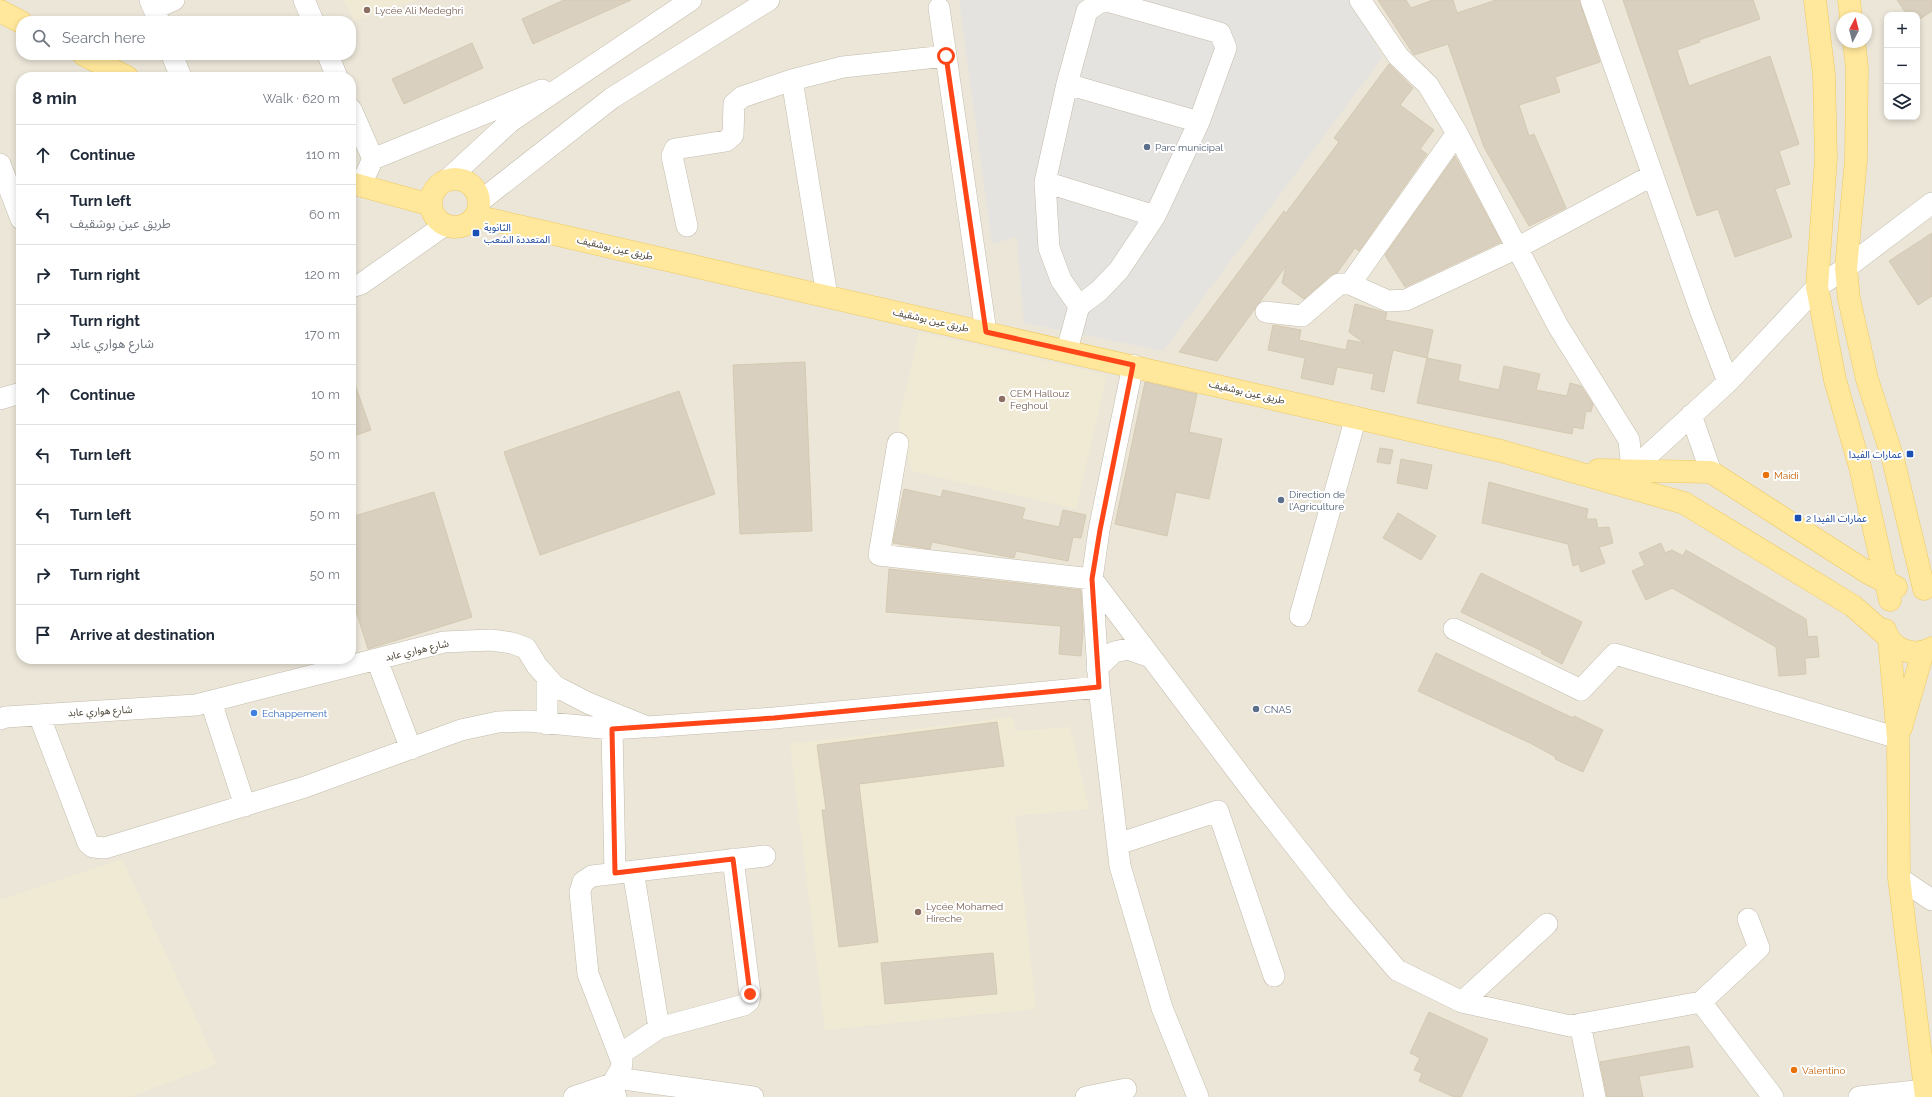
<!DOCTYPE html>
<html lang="en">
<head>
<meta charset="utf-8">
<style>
	:root { --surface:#fff; --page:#f2f2f3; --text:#1f2937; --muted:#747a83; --line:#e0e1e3 }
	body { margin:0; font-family:Raleway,"Noto Sans Arabic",sans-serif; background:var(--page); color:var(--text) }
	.controls { position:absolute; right:12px; top:12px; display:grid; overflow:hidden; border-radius:8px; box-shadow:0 2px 6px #0003 }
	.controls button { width:36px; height:36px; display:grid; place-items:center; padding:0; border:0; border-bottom:1px solid var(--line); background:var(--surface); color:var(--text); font:20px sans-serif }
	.compass { position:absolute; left:1836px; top:12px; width:36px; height:36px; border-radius:50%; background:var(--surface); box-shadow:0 2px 6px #0003; rotate:7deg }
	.stop { position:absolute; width:12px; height:12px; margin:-9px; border:3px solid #ff4619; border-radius:50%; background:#fff }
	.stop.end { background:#ff4619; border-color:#fff; box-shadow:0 1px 4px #0008 }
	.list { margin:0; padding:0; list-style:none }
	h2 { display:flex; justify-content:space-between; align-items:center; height:52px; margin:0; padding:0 16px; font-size:17px }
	h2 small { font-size:13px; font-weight:400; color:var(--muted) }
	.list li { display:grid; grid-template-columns:26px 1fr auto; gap:12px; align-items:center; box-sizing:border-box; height:60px; padding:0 16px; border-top:1px solid var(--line) }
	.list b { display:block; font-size:15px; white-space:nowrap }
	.list p { margin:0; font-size:13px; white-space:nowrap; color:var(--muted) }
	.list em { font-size:13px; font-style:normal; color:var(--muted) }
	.icon { flex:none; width:22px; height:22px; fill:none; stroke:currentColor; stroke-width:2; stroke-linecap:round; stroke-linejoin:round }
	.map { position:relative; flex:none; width:1932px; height:1097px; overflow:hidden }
	.search { position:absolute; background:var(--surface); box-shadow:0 2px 6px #0003; left:16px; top:16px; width:340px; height:44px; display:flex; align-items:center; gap:10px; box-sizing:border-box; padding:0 14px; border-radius:16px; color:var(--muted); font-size:15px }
	.panel { position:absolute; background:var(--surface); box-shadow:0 2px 6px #0003; left:16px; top:72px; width:340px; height:592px; border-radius:16px }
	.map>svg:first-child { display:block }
	.residential { fill:#ebe6d8; fill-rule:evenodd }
	.education { fill:#f0ead4 }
	.parking { fill:#e5e3df }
	.building { fill:#d9d0bf; stroke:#d5c9b1 }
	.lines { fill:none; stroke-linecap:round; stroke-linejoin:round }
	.minor-casing { stroke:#c3bcac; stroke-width:22 }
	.major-casing { stroke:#eeca61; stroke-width:23 }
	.minor { stroke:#fff; stroke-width:21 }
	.major { stroke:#ffe79b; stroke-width:22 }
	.route { stroke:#ff4619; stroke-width:5 }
	.education-dot { fill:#8d6e63; stroke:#fff; stroke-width:1.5 }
	.service-dot { fill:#5c6f8a; stroke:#fff; stroke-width:1.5 }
	.transit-dot { fill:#1a4fb4; stroke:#fff; stroke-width:1.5 }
	.food-dot { fill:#e8710a; stroke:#fff; stroke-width:1.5 }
	.shop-dot { fill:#3f7fe0; stroke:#fff; stroke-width:1.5 }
	.labels { text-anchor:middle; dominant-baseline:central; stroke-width:4; stroke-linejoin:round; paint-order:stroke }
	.education-label { font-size:10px; fill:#785e54; stroke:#fff; text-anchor:start }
	.service-label { font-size:10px; fill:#4e5e75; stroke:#fff; text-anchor:start }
	.transit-label { font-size:10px; fill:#164399; stroke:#fff; text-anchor:start }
	.street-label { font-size:10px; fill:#4c4537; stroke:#fff }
	.food-label { font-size:10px; fill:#c56008; stroke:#fff; text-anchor:start }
	.shop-label { font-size:10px; fill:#366cbe; stroke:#fff; text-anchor:start }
</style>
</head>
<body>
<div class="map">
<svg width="1932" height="1097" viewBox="0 0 1932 1097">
	<rect width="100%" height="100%" fill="#f6f3eb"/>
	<path class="residential" d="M0,0H1932V1097H0ZM1887,15H1917V117H1887ZM1842,18H1866V42H1842ZM21,21H351V55H21ZM21,77H351V659H21Z"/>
	<path class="education" d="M344,0H416L354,21Z
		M919,332L1107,375L1076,509L912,471L898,424Z
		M1013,717L1015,731L1070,727L1089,809L1015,816L1036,1009L825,1030L790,744Z
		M122,859L217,1064L130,1097H0V900Z"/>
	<path class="parking" d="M959,0H1349L1383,57L1163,351L1024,323L1017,237L992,244Z"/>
	<path class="building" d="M564,0H631L533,44L522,19Z
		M1378,0H1406L1411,8L1433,0H1453L1457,13L1496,0H1579L1600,62L1555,77L1560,92L1519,105L1529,136L1534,134L1566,208L1529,226L1484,147L1448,44L1414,55Z
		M1623,0H1753L1760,19L1699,40L1700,42L1677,50L1689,86L1770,56L1799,144L1779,151L1790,184L1775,189L1792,237L1735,257L1718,209L1697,216Z
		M1897,0H1932V11L1917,21V15H1907Z
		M472,43L483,68L404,104L392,79Z
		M1389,64L1413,88L1400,105L1434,130L1420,149L1427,154L1359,251L1355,248L1337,273L1331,275L1304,299L1282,283L1286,266L1217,361L1179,352L1284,211L1286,213L1339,142L1334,138Z
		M1455,156L1501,242L1405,287L1385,255Z
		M1932,233V296L1918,305L1889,261Z
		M1355,304L1387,313L1385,320L1433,330L1427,358L1393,350L1384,392L1371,389L1374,374L1337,367L1333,385L1301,378L1305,358L1268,350L1273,325L1301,330L1299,340L1346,350L1348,340L1364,343L1349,332Z
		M1427,358L1461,365L1458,381L1499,390L1504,366L1540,374L1536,390L1567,396L1570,383L1581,386L1593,404L1591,412L1586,411L1583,429L1573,427L1572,434L1417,403Z
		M805,362L812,531L740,534L733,365Z
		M351,379H353L371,430L351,437Z
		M1145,382L1197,394L1189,432L1222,439L1209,499L1176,492L1167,536L1115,524Z
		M679,391L715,494L540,555L504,452Z
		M1380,448L1393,450L1390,464L1377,462Z
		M1401,459L1432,465L1427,489L1397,483Z
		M1489,482L1588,509L1586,519H1596L1598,528L1609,527L1613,543L1599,547L1605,563L1581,572L1579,564L1573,566L1568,544L1482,523Z
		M904,489L941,497L943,490L1025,508L1022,519L1059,527L1063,510L1086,515L1081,538L1073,537L1068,561L1016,551L1014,558L932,542L930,549L893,543Z
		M434,492L472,617L368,649L351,595V517Z
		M1398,513L1436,536L1421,560L1383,538Z
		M1661,543L1665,553L1672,550L1683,556L1686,550L1806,619L1808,637L1817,636L1819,657L1805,658L1806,674L1779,676L1776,647L1672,588L1646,600L1632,571L1645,565L1639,553Z
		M889,569L1081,590L1083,630L1081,656L1059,654L1061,626L886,612Z
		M1481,573L1582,622L1562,664L1541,653L1542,651L1461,612Z
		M1436,653L1573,718L1574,716L1603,730L1583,772L1555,759L1556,757L1530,743L1418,691Z
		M997,722L1004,766L859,784L878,942L839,947L822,810H826L817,745Z
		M993,953L997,994L885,1004L881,963Z
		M1429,1012L1488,1039L1461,1097H1454L1419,1081L1422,1073L1414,1070L1420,1058L1410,1053Z
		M1689,1046L1693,1067L1639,1076L1643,1097H1607L1600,1062Z"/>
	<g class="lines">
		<defs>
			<path id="minor" d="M150,0L159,21
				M304,0L313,21
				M1360,0L1398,56L1428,85L1457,133L1558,326L1629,440L1632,470
				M1591,0L1701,312L1728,382
				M939,8L946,56
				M154,9L174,0
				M172,55L181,77
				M328,55L337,77
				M1067,84L1199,122
				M351,109L373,159L360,186
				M373,159L542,90
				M0,164L21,219
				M446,181L511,121L691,0
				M1045,182L1155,216
				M479,202L612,98L769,0
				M687,226L672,156L675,149L726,141L733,135L734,104L742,97L792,80
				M1350,284L1457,133
				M351,287L361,284L445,225
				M827,296L792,80L843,67L946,56L986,332
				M1266,312L1302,316L1339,284H1350L1388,301L1406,300L1517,248L1653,175
				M1067,350L1079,306L1099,291L1119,270L1155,216L1199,122L1226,48L1220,33L1103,0L1087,11L1067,84L1045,182L1049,248L1061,280L1079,306
				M1133,365L1099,530L1092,579L1099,687L1120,866L1162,1008L1198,1097
				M0,399L21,393
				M1691,415L1711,472
				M898,443L879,555L1092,579L1259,800L1340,903L1397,970L1462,1002L1570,1026L1701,1002L1759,948L1748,919
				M1632,470L1728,382L1817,287L1846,268L1932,203
				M1300,616L1356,417
				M1454,629L1581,690L1615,654L1898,738
				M377,660L411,749
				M1097,668L1114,652L1128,649L1151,657
				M211,702L245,806
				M39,715L88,843L93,847L105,848L305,787L461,730L498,722L528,721L612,729L642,727
				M0,719L6,717L196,705L444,642L491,640L512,643L526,648L537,666L555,686L588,703L647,727L774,718L1099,687
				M547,724V678
				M612,729L615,873
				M1118,844L1218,811L1274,976
				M633,871L659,1028
				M1899,878L1932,900
				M1462,1002L1547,924
				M1701,1002L1773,1097
				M1580,1024L1595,1097
				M619,1055L659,1028L744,1005L749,1001L750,994L733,859
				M616,1078L753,1097
				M612,1084L621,1069L622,1062L588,974L580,892L583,882L592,876L765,856
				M574,1097L612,1084L616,1097
				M1086,1097L1126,1089
				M1859,1097L1925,1090"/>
			<path id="major" d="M1815,0L1824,75L1826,158L1817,287L1835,380L1860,467L1890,600
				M1849,0L1851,18
				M0,11L21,22
				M1854,42L1857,68L1856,160L1846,268L1849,299L1867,379L1893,459L1924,589
				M84,55L127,77
				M431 203a24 24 0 1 1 48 0a24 24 0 1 1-48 0Z
				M351,183L431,205
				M475,216L1501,451L1684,503L1853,606L1886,635
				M1598,470L1711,472L1870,574L1896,587
				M1885,630C1891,650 1914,658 1932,648
				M1889,639L1898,738L1899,878L1926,1097
				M1901,728L1923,652"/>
		</defs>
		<use href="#minor" class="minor-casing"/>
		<use href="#major" class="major-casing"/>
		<use href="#minor" class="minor"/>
		<use href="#major" class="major"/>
	</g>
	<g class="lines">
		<path class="route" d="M750,994L733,859L615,873L612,729L774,718L1099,687L1092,579L1100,530L1133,365L986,332L946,56"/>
	</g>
	<g class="education-dot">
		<circle cx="367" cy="10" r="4"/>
		<circle cx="1002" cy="399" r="4"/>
		<circle cx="918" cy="912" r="4"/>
	</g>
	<g class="service-dot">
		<circle cx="1147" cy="147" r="4"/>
		<circle cx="1281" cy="500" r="4"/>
		<circle cx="1256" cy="709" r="4"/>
	</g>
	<g class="transit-dot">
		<rect x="472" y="229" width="8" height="8" rx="2"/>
		<rect x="1906" y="450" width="8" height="8" rx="2"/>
		<rect x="1794" y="514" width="8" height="8" rx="2"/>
	</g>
	<g class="food-dot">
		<circle cx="1766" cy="475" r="4"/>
		<circle cx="1794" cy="1070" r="4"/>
	</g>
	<circle class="shop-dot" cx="254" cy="713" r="4"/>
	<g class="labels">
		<g class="education-label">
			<text x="375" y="10">Lycée Ali Medeghri</text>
			<text x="1010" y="393">CEM Hallouz<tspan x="1010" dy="12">Feghoul</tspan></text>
			<text x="926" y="906">Lycée Mohamed<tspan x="926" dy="12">Hireche</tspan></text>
		</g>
		<g class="service-label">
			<text x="1155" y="147">Parc municipal</text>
			<text x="1289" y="494">Direction de<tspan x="1289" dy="12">l'Agriculture</tspan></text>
			<text x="1264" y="709">CNAS</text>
		</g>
		<g class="transit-label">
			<text x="484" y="227">الثانوية<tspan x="484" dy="12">المتعددة الشعب</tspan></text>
			<text x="1902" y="454" text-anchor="end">عمارات الفيدا</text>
			<text x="1806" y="518">عمارات الفيدا 2</text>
		</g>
		<g class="street-label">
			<text transform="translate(615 248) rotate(13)">طريق عين بوشقيف</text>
			<text transform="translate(931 320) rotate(13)">طريق عين بوشقيف</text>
			<text transform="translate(1247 392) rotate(13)">طريق عين بوشقيف</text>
			<text transform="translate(417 650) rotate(-13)">شارع هواري عابد</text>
			<text transform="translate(100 711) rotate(-3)">شارع هواري عابد</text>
		</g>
		<g class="food-label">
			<text x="1774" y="475">Maidi</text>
			<text x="1802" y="1070">Valentino</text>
		</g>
		<g class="shop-label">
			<text x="262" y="713">Echappement</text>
		</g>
	</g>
</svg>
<div class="controls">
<button>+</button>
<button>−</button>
<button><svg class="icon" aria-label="layers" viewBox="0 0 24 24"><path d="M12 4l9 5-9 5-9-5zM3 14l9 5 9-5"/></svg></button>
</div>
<svg class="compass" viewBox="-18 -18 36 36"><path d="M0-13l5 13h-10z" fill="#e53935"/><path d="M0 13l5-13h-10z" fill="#747a83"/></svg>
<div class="stop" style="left:946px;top:56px"></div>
<div class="stop end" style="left:750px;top:994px"></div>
<div class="search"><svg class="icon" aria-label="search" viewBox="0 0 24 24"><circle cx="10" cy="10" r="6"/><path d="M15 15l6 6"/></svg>Search here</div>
<section class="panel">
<h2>8 min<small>Walk · 620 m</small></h2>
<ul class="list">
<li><svg class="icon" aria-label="ahead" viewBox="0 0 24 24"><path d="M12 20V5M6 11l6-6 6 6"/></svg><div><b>Continue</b></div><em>110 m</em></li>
<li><svg class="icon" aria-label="left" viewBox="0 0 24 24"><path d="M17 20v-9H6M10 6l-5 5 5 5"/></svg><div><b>Turn left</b><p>طريق عين بوشقيف</p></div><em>60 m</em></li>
<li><svg class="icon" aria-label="right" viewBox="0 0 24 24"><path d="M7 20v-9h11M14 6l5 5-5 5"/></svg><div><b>Turn right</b></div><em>120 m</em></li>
<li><svg class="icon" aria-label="right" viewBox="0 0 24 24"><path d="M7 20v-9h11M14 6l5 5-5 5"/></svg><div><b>Turn right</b><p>شارع هواري عابد</p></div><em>170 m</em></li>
<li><svg class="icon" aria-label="ahead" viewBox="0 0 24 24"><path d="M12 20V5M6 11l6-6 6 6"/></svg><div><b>Continue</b></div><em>10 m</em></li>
<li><svg class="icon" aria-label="left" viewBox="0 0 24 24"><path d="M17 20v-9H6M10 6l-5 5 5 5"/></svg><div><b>Turn left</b></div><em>50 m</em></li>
<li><svg class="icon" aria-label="left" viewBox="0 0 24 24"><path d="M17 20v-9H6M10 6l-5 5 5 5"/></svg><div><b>Turn left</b></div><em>50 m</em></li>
<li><svg class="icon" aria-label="right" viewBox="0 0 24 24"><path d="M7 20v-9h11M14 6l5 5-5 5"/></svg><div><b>Turn right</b></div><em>50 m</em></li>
<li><svg class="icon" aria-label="arrive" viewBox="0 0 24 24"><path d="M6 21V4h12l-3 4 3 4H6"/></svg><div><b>Arrive at destination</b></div></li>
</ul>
</section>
</div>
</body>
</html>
